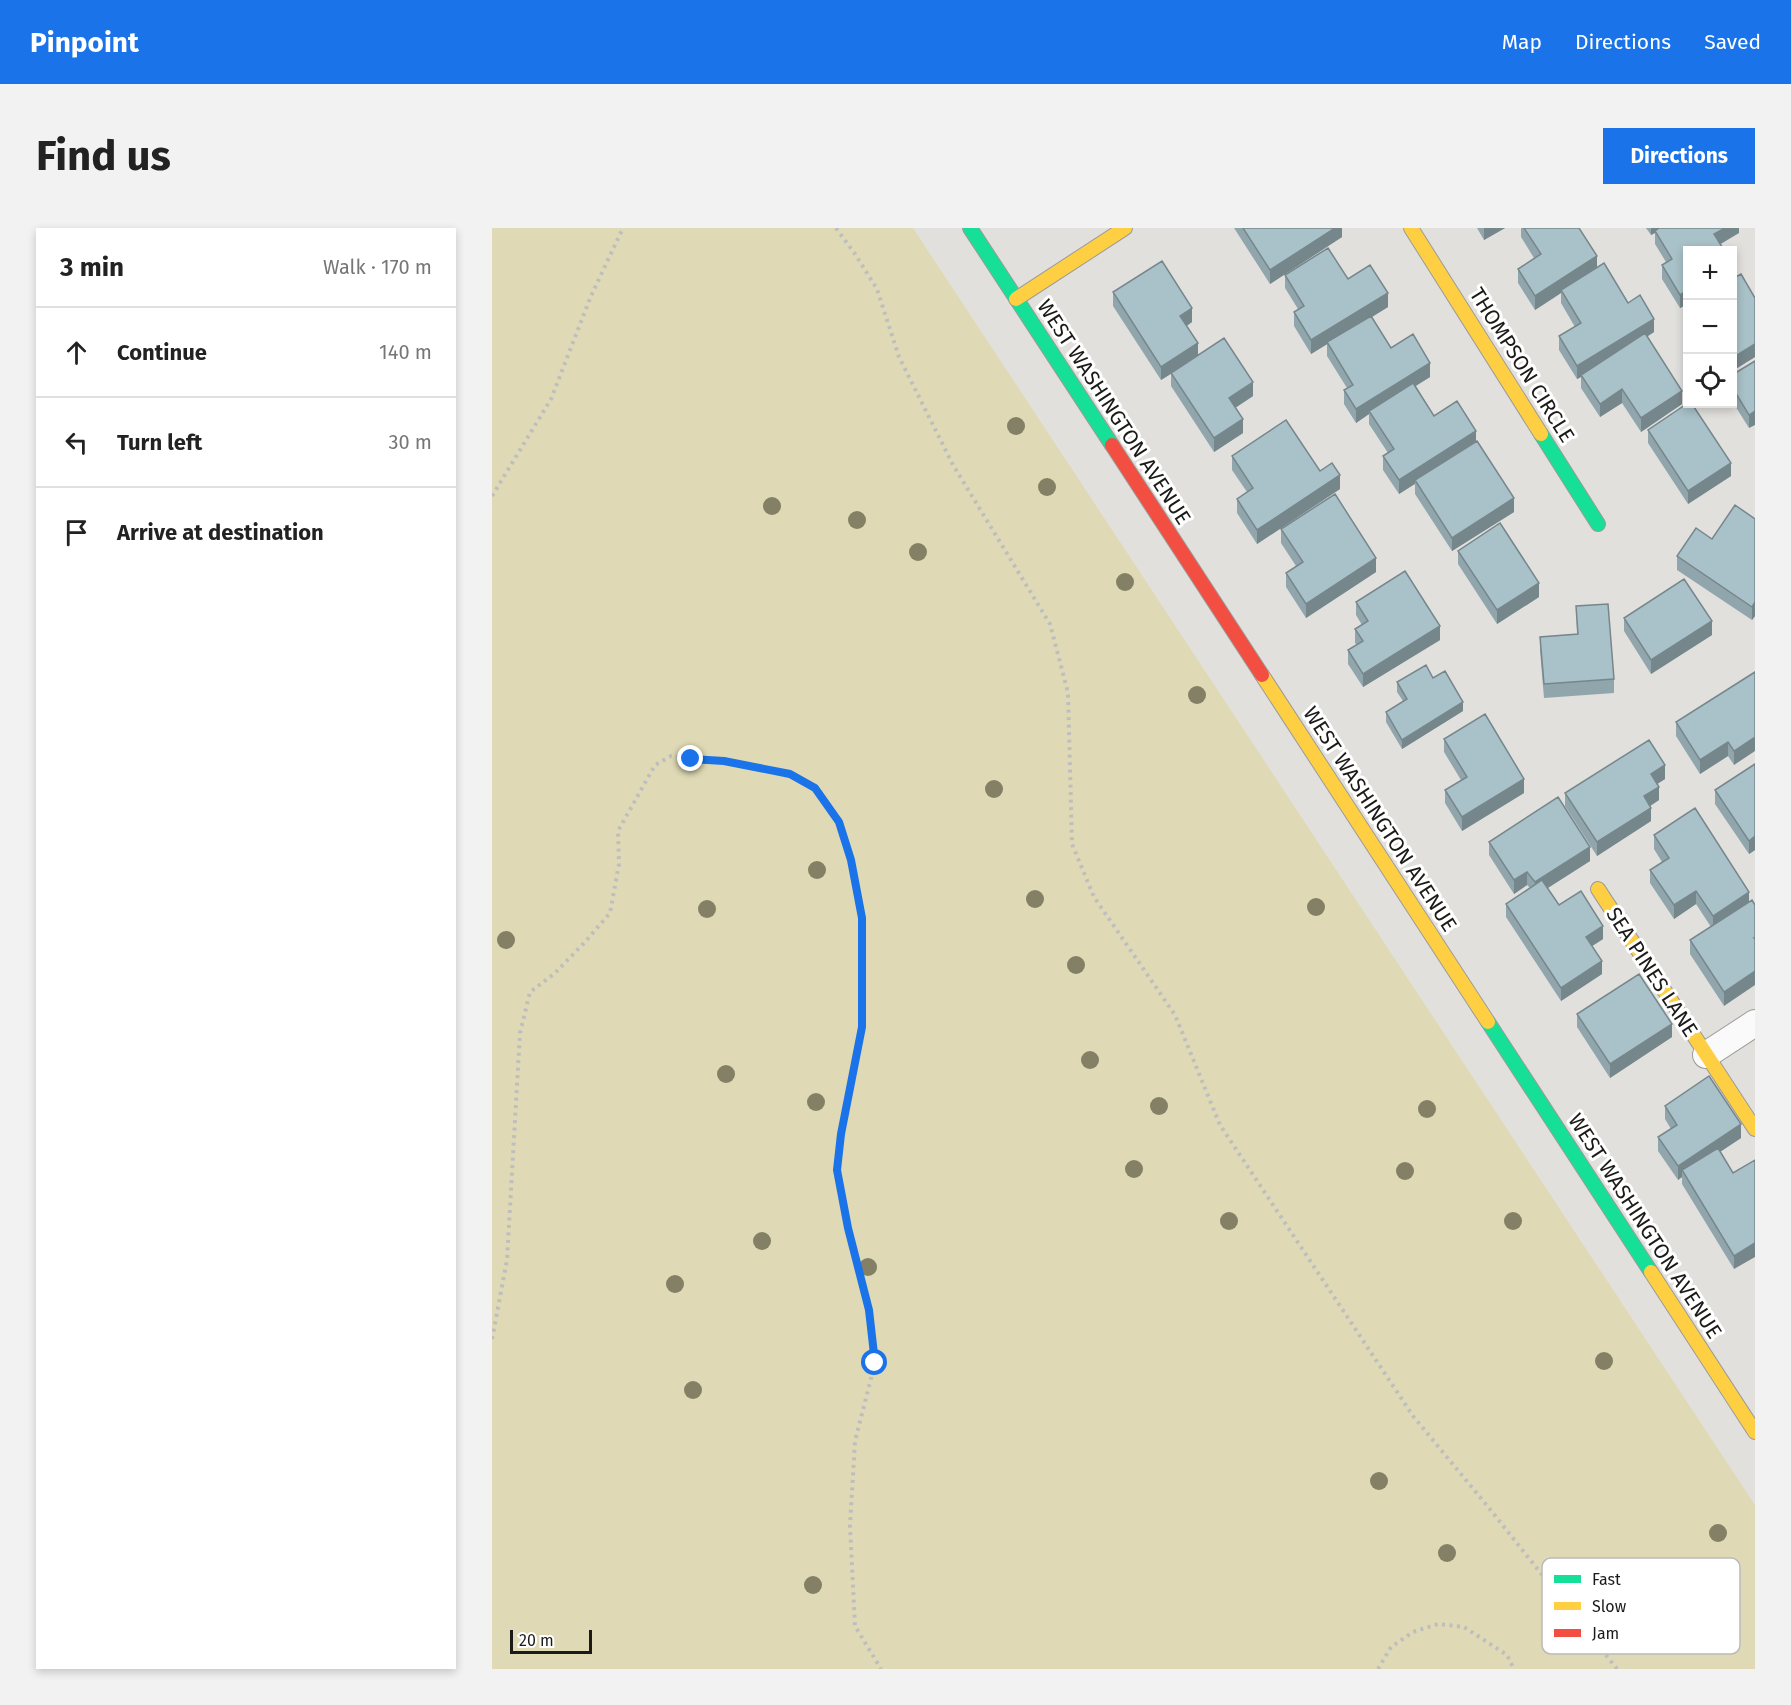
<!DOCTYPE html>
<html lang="en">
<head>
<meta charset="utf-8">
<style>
	:root { --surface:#fff; --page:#f2f2f2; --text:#222; --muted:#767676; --line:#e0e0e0; --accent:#1a73e8 }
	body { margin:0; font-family:"Fira Sans",sans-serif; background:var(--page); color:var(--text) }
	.controls { position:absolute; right:18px; top:18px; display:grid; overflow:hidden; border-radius:0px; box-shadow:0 3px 9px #0003 }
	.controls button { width:54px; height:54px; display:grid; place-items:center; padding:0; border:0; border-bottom:2px solid var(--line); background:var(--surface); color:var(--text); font:30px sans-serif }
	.scale { position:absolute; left:18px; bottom:15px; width:82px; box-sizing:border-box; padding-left:6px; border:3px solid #1a1a18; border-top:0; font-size:16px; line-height:21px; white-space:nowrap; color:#1a1a18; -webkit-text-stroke:4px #fff; paint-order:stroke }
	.stop { position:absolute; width:18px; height:18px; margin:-14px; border:4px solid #1a73e8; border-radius:50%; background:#fff }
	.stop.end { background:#1a73e8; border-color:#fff; box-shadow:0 2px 6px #0008 }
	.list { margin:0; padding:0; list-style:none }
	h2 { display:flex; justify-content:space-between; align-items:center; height:78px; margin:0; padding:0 24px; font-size:26px }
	h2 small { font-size:20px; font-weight:400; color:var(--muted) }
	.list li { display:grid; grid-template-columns:39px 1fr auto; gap:18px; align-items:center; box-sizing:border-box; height:90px; padding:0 24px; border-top:2px solid var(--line) }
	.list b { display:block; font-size:22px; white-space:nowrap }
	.list em { font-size:20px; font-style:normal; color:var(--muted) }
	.icon { flex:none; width:33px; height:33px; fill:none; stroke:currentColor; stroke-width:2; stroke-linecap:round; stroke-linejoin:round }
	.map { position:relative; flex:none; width:1263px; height:1441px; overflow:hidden; border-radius:0px }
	header { display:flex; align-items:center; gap:36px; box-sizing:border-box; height:84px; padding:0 30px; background:var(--accent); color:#fff }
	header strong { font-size:28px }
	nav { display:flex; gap:33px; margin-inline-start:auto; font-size:21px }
	.intro { display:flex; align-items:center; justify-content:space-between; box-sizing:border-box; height:144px; padding:0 36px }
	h1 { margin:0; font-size:42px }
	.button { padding:15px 27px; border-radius:0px; background:var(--accent); color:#fff; font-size:21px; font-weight:700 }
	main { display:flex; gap:36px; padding:0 36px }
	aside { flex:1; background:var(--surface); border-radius:0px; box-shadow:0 3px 9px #0003 }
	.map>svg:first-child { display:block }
	.green { fill:#dfdab5 }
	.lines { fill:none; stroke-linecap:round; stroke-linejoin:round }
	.street-casing { stroke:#9b9b99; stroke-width:28 }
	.fast-casing { stroke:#9b9b99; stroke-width:16 }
	.slow-casing { stroke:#9b9b99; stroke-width:16 }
	.jam-casing { stroke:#9b9b99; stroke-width:16 }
	.path { stroke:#bebebe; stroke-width:4; stroke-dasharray:3 4.5; stroke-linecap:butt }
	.street { stroke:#fafafa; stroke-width:26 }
	.fast { stroke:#16e098; stroke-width:14 }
	.slow { stroke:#ffcf43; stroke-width:14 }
	.jam { stroke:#f24e42; stroke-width:14 }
	.tree { fill:#848066 }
	.wall { fill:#91a6ac }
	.shaded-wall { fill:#76878c }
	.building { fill:#a9c1c8; stroke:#76878c; stroke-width:1.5 }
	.route { stroke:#1a73e8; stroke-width:8 }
	.labels { text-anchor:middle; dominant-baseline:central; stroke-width:6; stroke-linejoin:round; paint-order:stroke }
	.street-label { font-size:21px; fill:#1a1a18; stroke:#fff }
	.key { fill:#fff; stroke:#bababa; stroke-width:1.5 }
	.key-label { font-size:16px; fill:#1a1a18 }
</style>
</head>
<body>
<header>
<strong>Pinpoint</strong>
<nav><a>Map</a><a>Directions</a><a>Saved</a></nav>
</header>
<div class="intro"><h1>Find us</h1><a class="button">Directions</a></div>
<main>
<aside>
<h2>3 min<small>Walk · 170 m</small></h2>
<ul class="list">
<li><svg class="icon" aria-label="ahead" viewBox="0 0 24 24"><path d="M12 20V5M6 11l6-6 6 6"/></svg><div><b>Continue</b></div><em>140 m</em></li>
<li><svg class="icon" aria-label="left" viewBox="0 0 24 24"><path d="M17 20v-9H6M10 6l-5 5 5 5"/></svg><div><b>Turn left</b></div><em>30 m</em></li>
<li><svg class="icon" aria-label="arrive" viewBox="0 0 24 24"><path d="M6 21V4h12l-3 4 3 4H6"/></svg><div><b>Arrive at destination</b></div></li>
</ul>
</aside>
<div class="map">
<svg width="1263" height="1441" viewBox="0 0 1263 1441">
	<rect width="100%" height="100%" fill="#e1e0dd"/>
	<path class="green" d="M0,0H421L1263,1277V1441H0Z"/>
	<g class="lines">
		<defs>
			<path id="street" d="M1214,827L1263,795"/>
			<path id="fast" d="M478,0L620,217
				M1049,206L1106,296
				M996,794L1159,1044"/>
			<path id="slow" d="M919,0L1049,206
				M524,71L633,0
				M770,447L996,794
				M1106,661L1263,901
				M1159,1044L1263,1204"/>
			<path id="jam" d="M620,217L770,447"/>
		</defs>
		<use href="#street" class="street-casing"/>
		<use href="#fast" class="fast-casing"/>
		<use href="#slow" class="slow-casing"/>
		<use href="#jam" class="jam-casing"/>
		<path class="path" d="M344,0L363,26L385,61L407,129L461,237L558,396L576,465L580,616L602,669L683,787L728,897L921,1188L997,1280L1125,1441
			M0,268L59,171L99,68L131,0
			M0,1111L15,1032L28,805L38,764L62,746L93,714L118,685L127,636L126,603L163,537L179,528L232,533L298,546L323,560L347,594L359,632L370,690V799L349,906L345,942L356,1000L377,1082L383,1135L363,1213L358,1298L363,1398L389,1441
			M886,1441L899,1419L921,1404L946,1396L972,1399L1015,1427L1022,1441"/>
		<use href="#street" class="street"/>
		<use href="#fast" class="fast"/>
		<use href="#slow" class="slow"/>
		<use href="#jam" class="jam"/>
	</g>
	<g class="tree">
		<circle cx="524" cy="198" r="9"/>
		<circle cx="555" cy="259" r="9"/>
		<circle cx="280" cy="278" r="9"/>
		<circle cx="365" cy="292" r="9"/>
		<circle cx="426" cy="324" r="9"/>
		<circle cx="633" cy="354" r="9"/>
		<circle cx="705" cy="467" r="9"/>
		<circle cx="502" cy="561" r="9"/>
		<circle cx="325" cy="642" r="9"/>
		<circle cx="543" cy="671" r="9"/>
		<circle cx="824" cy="679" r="9"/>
		<circle cx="215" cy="681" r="9"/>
		<circle cx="14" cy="712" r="9"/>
		<circle cx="584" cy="737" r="9"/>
		<circle cx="598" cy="832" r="9"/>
		<circle cx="234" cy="846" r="9"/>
		<circle cx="324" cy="874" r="9"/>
		<circle cx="667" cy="878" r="9"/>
		<circle cx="935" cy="881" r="9"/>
		<circle cx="642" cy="941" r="9"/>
		<circle cx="913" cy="943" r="9"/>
		<circle cx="737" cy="993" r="9"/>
		<circle cx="1021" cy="993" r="9"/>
		<circle cx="270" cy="1013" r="9"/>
		<circle cx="376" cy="1039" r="9"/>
		<circle cx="183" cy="1056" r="9"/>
		<circle cx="1112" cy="1133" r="9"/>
		<circle cx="201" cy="1162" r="9"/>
		<circle cx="887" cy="1253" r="9"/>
		<circle cx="1226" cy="1305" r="9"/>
		<circle cx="955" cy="1325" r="9"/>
		<circle cx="321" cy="1357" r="9"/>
	</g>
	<path class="wall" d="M742,0H850V9L778,56Z
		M985,0H1013L992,12Z
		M1029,0H1087L1105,40L1162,104L1155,109L1190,176L1149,204L1130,175L1108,189L1089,160V149L1085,151L1067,122V108L1083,99L1069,75V65L1043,82L1026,55V41L1042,30L1029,9Z
		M1154,0H1247V5L1196,22V76L1188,80L1170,51V37L1174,34L1163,16V5L1159,7Z
		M793,47L856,51L896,79L880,89L899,120L938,149L924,158L942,188L984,214L1022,284L960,323L923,266V255L907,266L891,242V228L896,225L877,196V186L864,195L852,176V162L855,160L835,128V116L819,126L802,98V84L806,81L793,60Z
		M1240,51L1263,70V129L1242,142L1240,141Z
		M621,64L700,94L695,98L706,127L761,168L743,180L751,205L722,224L679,158V146L669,152L621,78Z
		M1263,133L1257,200L1240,173V147Z
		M1156,202L1239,248L1196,276L1156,215Z
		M740,228L828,243L848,261L765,316L745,285V271L755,264L740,242Z
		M1263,291V388L1260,392L1185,342V328Z
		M789,301L884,344L814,390L794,359V345L804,338L789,315Z
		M966,323L1047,369L1005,396L966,336Z
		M864,374L948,412L871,459L856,436V422L865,417L863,415V401L870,397L864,387Z
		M1084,378L1122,451V465L1052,470L1048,422V409L1085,406Z
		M1132,390L1220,407L1159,446L1132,403Z
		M1263,444L1242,537L1236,528L1208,546L1184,508V494Z
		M941,450L971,483L910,521L894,494V484L911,473L905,464V454Z
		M952,511L1032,565L970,603L953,575V562L969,552L952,524Z
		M1263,537V622L1257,626L1223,576V562Z
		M1173,551L1165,556L1167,572L1158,578L1159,593L1105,628L1073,578V565Z
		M1162,607L1257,664L1232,778L1198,726V712L1219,699L1204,676L1182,691L1158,655V642L1170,634L1162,621Z
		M997,614L1098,633L1056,660L1067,677L1111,711L1100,718L1110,746L1069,773L1014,689V676L1038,660L1035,657L1022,666L997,627Z
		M1085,786L1180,809L1118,850L1085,799Z
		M1173,878L1249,910L1228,924L1241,945L1263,932L1242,1041L1190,956V949L1186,952L1166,923V909L1179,901L1173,891Z"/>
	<path class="shaded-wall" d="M843,0H850V9L778,56V42Z
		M992,0H1013L992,12Z
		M1159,0H1171L1163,3V5L1159,7Z
		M1233,0H1247V5L1222,20V6Z
		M1105,28V41L1069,62V65L1043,82V68Z
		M1196,62V76L1188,80V67Z
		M896,65V79L819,126V112Z
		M700,80V94L688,102V88Z
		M1162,91V104L1090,148L1089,147V149L1085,151V138Z
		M706,115V128L669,152V139Z
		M1263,116V129L1242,142V129Z
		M938,135V149L879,185L877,183V186L864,195V181Z
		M761,154V168L737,184V170Z
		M1130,161V175L1108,189V176Z
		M1190,163V176L1149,204V190Z
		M1263,183V197L1257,200V187Z
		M751,191V205L722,224V210Z
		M984,203V217L923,252V256L907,266V252Z
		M1239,235V248L1196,276V263Z
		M848,247V261L765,316V302Z
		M1022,270V284L960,323V310Z
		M884,330V344L814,390V376Z
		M1047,355V369L1005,396V382Z
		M1263,374V388L1260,392V379Z
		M1220,393V407L1159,446V432Z
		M948,398V412L871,459V446Z
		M971,474V483L910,521V512Z
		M1263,509V523L1242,537V523Z
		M1236,514V528L1208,546V532Z
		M1173,537V551L1159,560V546Z
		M1032,551V565L970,603V589Z
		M1167,559V572L1152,582V568Z
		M1159,580V593L1105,628V614Z
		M1263,608V622L1257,626V613Z
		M1098,619V633L1043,668V654Z
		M1035,644V657L1022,666V652Z
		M1204,663V676L1182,691V677Z
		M1257,664V677L1221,701V688Z
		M1111,698V711L1094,722V709Z
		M1110,733V746L1069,773V760Z
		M1263,743V757L1232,778V764Z
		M1180,796V809L1118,850V836Z
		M1249,896V910L1193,947L1190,942V949L1186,952V938Z
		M1263,1015V1029L1242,1041V1028Z"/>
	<path class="building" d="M751,0H843L778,42Z
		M1032,0H1087L1105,28L1043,68L1026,41L1049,26Z
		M1167,0H1233L1222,6L1232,22H1196V62L1188,67L1170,37L1180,31L1163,3Z
		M836,20L856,51L878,37L896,65L819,112L802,84L812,78L793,47Z
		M670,33L700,80L688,88L706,115L669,139L621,64Z
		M1112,35L1136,75L1148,67L1162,91L1085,138L1067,108L1089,95L1069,62Z
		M1249,46L1263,70V116L1242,129L1240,127V51Z
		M879,88L899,120L921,106L938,135L864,181L852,162L861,157L835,114Z
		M1153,105L1190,163L1149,190L1130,161L1108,176L1089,147Z
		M732,110L761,154L737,170L751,191L722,210L679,145Z
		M1263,133V183L1257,187L1240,159V147Z
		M921,155L942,188L965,173L984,203L907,252L891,228L902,221L877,183Z
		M1196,175L1200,176L1239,235L1196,263L1156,202Z
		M794,192L828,243L840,235L848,247L765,302L745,271L761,260L740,228Z
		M985,213L1022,270L960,310L923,252Z
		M843,266L884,330L814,376L794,345L811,334L789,301Z
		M1243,277L1263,291V374L1260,379L1185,328L1204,300L1220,311Z
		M1008,295L1047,355L1005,382L966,323Z
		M913,343L948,398L871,446L856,422L871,413L863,401L876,393L864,374Z
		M1192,351L1220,393L1159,432L1132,390Z
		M1116,376L1122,451L1052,456L1048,409L1086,406L1084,378Z
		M934,437L941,450L953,443L971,474L910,512L894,484L915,471L905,454Z
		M1263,444V509L1242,523L1236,514L1208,532L1184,494Z
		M993,486L1032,551L970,589L953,562L975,549L952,511Z
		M1157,512L1173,537L1159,546L1167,559L1152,568L1159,580L1105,614L1073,565Z
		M1263,536V608L1257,613L1223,562Z
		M1066,569L1098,619L1043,654L1035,644L1022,652L997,614Z
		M1203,580L1257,664L1221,688L1204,663L1182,677L1158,642L1177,630L1162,607Z
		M1050,652L1067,677L1089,663L1111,698L1094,709L1110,733L1069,760L1014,676Z
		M1260,672L1263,677V710H1262L1263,711V743L1232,764L1198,712Z
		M1147,746L1180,796L1118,836L1085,786Z
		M1217,848L1249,896L1186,938L1166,909L1185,897L1173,878Z
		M1226,920L1241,945L1263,932V1015L1242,1028L1190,942Z"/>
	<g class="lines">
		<path class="route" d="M199,531L232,533L298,546L323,560L347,594L359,632L370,690V799L349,906L345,942L356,1000L377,1082L383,1135"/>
	</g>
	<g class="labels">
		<g class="street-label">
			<text transform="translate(1030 137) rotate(58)">THOMPSON CIRCLE</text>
			<text transform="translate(622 184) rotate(57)">WEST WASHINGTON AVENUE</text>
			<text transform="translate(888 591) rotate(57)">WEST WASHINGTON AVENUE</text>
			<text transform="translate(1160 744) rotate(57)">SEA PINES LANE</text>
			<text transform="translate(1153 998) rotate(57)">WEST WASHINGTON AVENUE</text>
		</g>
	</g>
	<rect x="1050" y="1330" width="198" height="96" rx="9" class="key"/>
	<rect x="1062" y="1347" width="27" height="8" fill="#16e098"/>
	<rect x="1062" y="1374" width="27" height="8" fill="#ffcf43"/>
	<rect x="1062" y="1401" width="27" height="8" fill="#f24e42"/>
	<g class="key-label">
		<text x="1100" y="1357">Fast</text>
		<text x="1100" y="1384">Slow</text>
		<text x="1100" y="1411">Jam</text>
	</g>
</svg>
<div class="controls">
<button>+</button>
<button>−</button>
<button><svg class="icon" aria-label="locate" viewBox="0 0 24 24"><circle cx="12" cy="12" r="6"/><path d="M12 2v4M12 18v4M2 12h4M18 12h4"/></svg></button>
</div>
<div class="scale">20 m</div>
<div class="stop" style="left:383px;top:1135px"></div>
<div class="stop end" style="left:199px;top:531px"></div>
</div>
</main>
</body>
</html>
